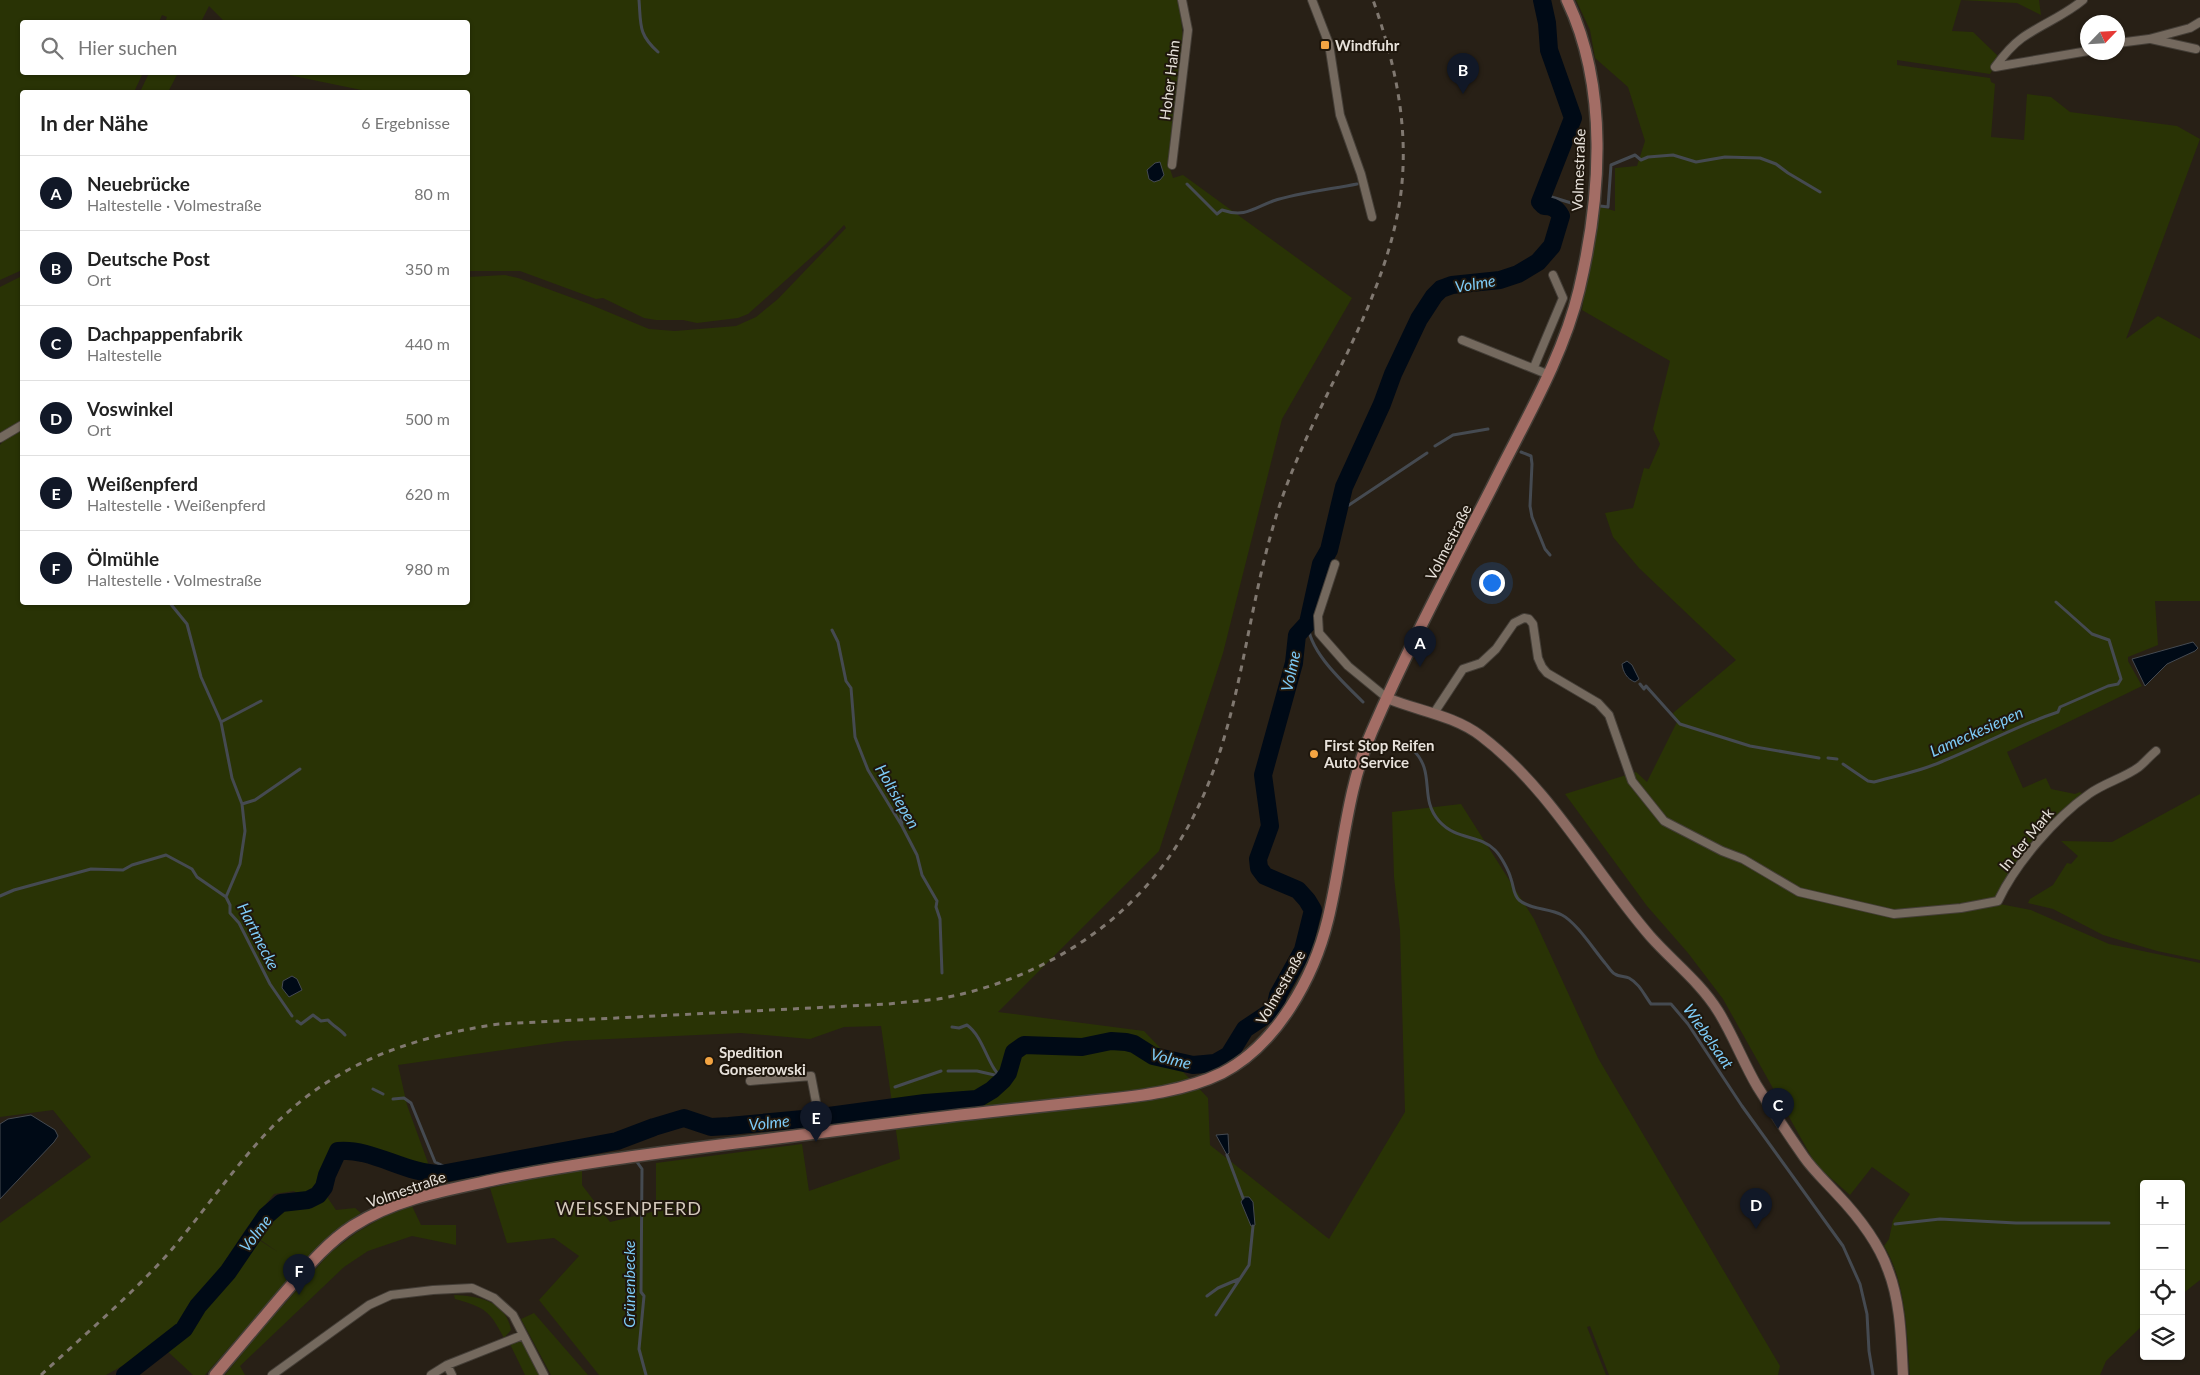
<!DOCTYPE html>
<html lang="de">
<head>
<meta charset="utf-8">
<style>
	:root { --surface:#fff; --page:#f6f6f6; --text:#222; --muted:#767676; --line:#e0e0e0; --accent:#111827 }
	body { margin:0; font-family:Lato,sans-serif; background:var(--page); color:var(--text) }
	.controls { position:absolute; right:15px; bottom:15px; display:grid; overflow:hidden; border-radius:5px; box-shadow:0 1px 4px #0004 }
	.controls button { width:45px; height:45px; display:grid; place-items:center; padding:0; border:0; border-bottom:1px solid var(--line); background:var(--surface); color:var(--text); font:25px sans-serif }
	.compass { position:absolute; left:2080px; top:15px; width:45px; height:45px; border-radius:50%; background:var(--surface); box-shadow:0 1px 4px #0004; rotate:65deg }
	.you { position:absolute; left:1491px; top:582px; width:18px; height:18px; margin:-12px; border:4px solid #fff; border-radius:50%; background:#1a73e8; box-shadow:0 0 0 8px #1a73e833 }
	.badge { display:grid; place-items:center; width:32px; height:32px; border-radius:50%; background:var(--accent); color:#fff; font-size:16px; font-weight:700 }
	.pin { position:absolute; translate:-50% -41px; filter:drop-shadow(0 1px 2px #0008) }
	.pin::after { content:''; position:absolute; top:26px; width:18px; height:15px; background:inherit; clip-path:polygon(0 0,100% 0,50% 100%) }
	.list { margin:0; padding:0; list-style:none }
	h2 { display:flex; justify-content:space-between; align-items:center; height:65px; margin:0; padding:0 20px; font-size:21px }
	h2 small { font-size:16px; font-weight:400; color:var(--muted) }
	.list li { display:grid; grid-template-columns:32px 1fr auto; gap:15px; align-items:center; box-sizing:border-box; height:75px; padding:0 20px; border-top:1px solid var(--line) }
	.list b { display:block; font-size:19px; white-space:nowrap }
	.list p { margin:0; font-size:16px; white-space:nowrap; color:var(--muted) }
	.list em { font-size:16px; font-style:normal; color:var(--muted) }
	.icon { flex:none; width:28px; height:28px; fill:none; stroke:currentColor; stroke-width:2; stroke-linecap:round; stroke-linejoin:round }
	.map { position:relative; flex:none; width:2200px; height:1375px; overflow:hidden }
	.search { position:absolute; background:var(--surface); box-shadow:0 1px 4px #0004; left:20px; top:20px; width:450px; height:55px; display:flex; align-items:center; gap:12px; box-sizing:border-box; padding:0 18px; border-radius:5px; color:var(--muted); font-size:19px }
	.panel { position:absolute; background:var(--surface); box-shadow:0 1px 4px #0004; left:20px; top:90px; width:450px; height:515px; border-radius:5px }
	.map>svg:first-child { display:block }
	.green { fill:#293305 }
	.water { fill:#000a16; stroke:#454a51 }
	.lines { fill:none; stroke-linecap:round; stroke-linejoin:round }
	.stream { stroke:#454a51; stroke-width:3 }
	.river { stroke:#000a16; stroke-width:18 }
	.minor-casing { stroke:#443e37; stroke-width:10 }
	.secondary-casing { stroke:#443e37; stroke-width:12 }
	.primary-casing { stroke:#443e37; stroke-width:14 }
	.minor { stroke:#74695e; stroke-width:8 }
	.secondary { stroke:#8c6b62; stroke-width:10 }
	.primary { stroke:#a36d65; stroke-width:11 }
	.rail { stroke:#807870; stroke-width:3; stroke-dasharray:6 6; stroke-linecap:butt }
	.poi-dot { fill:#f3a442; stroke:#1f170d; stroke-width:2 }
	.labels { text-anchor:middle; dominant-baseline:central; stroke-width:4; stroke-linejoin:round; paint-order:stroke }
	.poi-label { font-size:15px; font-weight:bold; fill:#e7e1da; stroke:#1f170d; text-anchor:start }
	.street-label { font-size:15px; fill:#e7e1da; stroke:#1f170d }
	.water-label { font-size:16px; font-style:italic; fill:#7ecbf7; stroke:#1f170d }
	.quarter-label { font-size:18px; letter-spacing:1px; fill:#d4c9bc; stroke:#1f170d }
</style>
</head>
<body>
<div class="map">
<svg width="2200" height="1375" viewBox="0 0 2200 1375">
	<rect width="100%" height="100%" fill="#282016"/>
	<path class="green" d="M0,0H1179L1183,38L1169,166L1173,178L1183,175L1352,298L1282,419L1223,653L1159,851L998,1012L1144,1031L1208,1098L1210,1145L1329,1239L1405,1112L1400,930L1394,877L1392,812L1461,804L1534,919L1598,1058L1780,1366L1778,1375H1609L1590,1326L1587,1327L1606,1375H599L539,1300L579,1256L554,1238L507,1243L490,1188L582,1169V1185L610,1222L656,1211V1163L802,1144L809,1191L900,1159L881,1026L844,1027L810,1039L741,1033L566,1041L398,1065L407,1105L431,1171C413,1173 397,1173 380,1165C374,1163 369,1158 363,1156C350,1152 343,1156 331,1156L319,1185L336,1210L355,1208L361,1213L333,1232L299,1267L205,1375H193L165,1349L185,1335L199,1308L210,1299L259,1240L278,1252L249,1232L266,1212L307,1201L294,1191L274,1194L246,1229L215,1277L178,1326L144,1354L106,1375H0V1223L91,1157L53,1110L0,1117V445L8,436L22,429V602H468V277L505,275L518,278L589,304L649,329L675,331L736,326L756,317L778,299L846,228L844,225L826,244L748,314L738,318L697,323L683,320H656L644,318L603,298L596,299L520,271H468V92H371L279,73L468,72V22H225L209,6L201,22H165L167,17L162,15L159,22H22V72L143,73L134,92H22V270L0,280Z
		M1576,0H2039L2041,15L2017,3L1961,0L1952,31L1973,32L2000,58L1990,74L1897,60V65L1990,78L1991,82L1995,84L1991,137L2024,140L2027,94L2051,97L2070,112L2177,126L2200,139L2126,339L2158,316L2200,339V601H2155L2158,645L2128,657V661L2142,686L2007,752L2023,788L2046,778L2051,789L2075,794L2080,792L2083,794L2003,885L1996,897L1987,901L1902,910L1905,917L1961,911L2000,904L2031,910L2109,944L2200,963V1280L2181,1295V1184H2144V1324L2106,1361L2100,1375H1910C1907,1334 1906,1281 1884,1246L1889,1239L1893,1220L1910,1194L1872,1167L1850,1195L1816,1165L1723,999L1688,953L1647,906L1565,794L1636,772L1647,782L1677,722L1673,713L1736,660L1639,568L1613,537L1605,513L1633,508L1644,468L1649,469L1660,444L1653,429L1670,361L1582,310L1597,206L1615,211V168L1637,166L1645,141L1628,87L1595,58L1590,30Z
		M149,73V72L178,73L168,92H140Z
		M22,276V422L0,434V287Z
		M2200,794V960L2157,951L2103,935L2053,909L2028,903L2030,899L2053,885L2067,863L2071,864L2078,856L2061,841L2112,842Z
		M412,1206L421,1225H456V1245L412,1236L368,1251L344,1267L240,1366L245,1375H225L263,1328L330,1253L356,1233L383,1217Z
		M454,1295C479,1296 506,1301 511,1330L504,1338C489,1310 486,1308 455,1299Z
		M534,1313L588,1375H551L521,1319Z
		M521,1336L543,1375H525L509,1342Z"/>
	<path class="water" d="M1160,162L1164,175L1160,180L1154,182L1149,179L1147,170L1155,163Z
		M2193,642L2198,648L2195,651L2167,664L2145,686L2132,659Z
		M1627,661L1632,665L1639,679L1635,682C1627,679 1623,672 1622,664Z
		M292,976L297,979L302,990L289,997L282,988L283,981Z
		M31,1115L55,1130L58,1136L54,1142L0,1199V1124L8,1119Z
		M1228,1134L1229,1153L1227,1155L1216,1135Z
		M1244,1197H1249L1253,1202L1255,1225L1253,1226H1251L1241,1202Z"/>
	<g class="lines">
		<path class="stream" d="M639,0C641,25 638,34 658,52
			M1187,184L1217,214L1222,210C1245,218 1254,208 1273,201C1297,193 1332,189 1357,184
			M1542,194L1581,206
			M1600,206L1608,207L1611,165L1635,155L1641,160L1648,157L1673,155L1696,162L1725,157L1760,158L1776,164L1788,173L1820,192
			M1435,446L1453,435L1488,429
			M1521,452L1531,456L1532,464L1530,506L1532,517L1545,549L1550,555
			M1339,507L1349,505L1427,453
			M169,602L187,624L201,677L221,722L232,778L242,804
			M1308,623C1308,651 1344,683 1363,702
			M832,630L838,642L846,681L851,688L855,737L868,770L902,826L917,855L922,875L937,901L936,907L940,919L942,973
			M1640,684L1644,689L1646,686L1680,724L1750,746L1819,758
			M221,722L261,701
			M1412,749C1437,772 1418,797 1439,821C1457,841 1479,834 1495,850C1501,856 1509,871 1511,879C1514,887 1513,894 1519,900C1531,910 1549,908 1562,915C1576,922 1594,950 1605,963C1608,966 1611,972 1615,974C1619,977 1625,976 1629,978C1640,984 1644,995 1651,1004H1671L1688,1024L1742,1106L1843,1246L1860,1284L1867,1314L1869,1351L1873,1375
			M1828,758L1837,759
			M1843,764L1868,781L1874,782C1896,776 1920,771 1941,762C1981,746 2018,725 2058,712L2060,707L2108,686L2118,684L2121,679L2109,640L2092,634L2056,602
			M900,806L902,826
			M0,896L14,890L91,869L123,870L132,865L166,855L192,869L197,877L226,897L230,905V913L239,923L270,984L292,1016
			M226,897L240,864L245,831L242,804L255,800L300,769
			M297,1021L301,1024L313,1015L321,1021L328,1020C333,1026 340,1029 345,1035
			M952,1027L959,1028L967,1025C985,1038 988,1070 1004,1079
			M948,1071H977L999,1076
			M895,1087L941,1071
			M373,1089L383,1094
			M393,1099L404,1098L411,1103L435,1162L454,1171
			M637,1133L638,1137
			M1227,1155L1243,1198
			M637,1162L642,1169L641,1292L644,1296L639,1349L646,1375
			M1895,1224L1940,1219L2016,1223H2109
			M1207,1296L1218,1288L1239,1279
			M1216,1315L1249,1265L1253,1226"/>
		<path class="river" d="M125,1375L184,1329L198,1306L228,1272L266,1216L281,1203L308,1200L318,1195L324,1187L327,1175L338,1151C373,1148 405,1174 441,1174L617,1141L654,1127L684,1118L711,1127L729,1126L814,1118L925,1103L977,1099L992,1090L1003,1080L1008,1073L1014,1052L1024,1045L1082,1047L1111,1041L1126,1042L1134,1044L1153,1056L1193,1065L1215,1063L1229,1055L1245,1029L1275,1009L1278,995L1303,950L1313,910L1307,900L1298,890L1265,876L1259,868L1258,859L1270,826L1263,775L1294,663L1297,635L1308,623L1321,564L1329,550L1344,487L1382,404L1393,374L1419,319L1434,296L1441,289L1452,285L1500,280L1518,274L1538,262L1552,246L1561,216C1557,208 1552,206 1544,206L1540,202L1573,118L1549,50L1547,23L1542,0"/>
		<defs>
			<path id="minor" d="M1312,0L1329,44L1340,115L1361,174L1372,217
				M2083,0C2064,16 2042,24 2022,38C2011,46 2003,56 1995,67L2088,51
				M2151,39L2196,49
				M2118,43L2149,39L2190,28L2200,22
				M1172,165L1188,30L1182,0
				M1462,340L1547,374
				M1534,367L1563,298L1553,275
				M0,438L22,425
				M1335,564L1318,616L1319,633L1348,666L1387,698
				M1434,713L1463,669L1481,663L1496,649L1514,623L1524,618L1529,619L1533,624L1538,658L1542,667L1547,673L1598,703L1609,715L1632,781L1664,821L1722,851L1743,859L1799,892L1894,914L1961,908L1998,901C2016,863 2055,818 2089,794C2104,783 2124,778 2139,767C2145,762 2150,756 2156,751
				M750,1081L811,1076L822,1133
				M447,1365L452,1375
				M272,1375L369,1305L391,1295L433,1290L472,1288L494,1298L513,1315L544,1375
				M431,1375L447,1365L523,1335"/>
			<path id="secondary" d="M1387,698C1418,711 1453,715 1481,736C1551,789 1593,870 1650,936C1672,961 1700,982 1718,1011C1733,1035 1743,1062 1757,1086C1772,1110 1788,1134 1804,1157C1813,1170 1825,1181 1836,1193C1857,1215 1878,1241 1888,1270C1901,1303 1901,1340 1903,1375"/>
			<path id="primary" d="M215,1375C237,1349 259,1323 281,1297C303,1272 325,1244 353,1226C395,1199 446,1190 493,1180C571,1164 649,1154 728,1144C815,1134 901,1121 988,1112C1025,1108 1063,1104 1101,1100C1141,1096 1185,1091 1222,1073C1277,1045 1314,977 1328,919C1343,857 1346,790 1372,731C1408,648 1451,567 1492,487C1523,424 1563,358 1579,290C1601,197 1609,88 1567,0"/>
		</defs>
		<use href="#minor" class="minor-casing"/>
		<use href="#secondary" class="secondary-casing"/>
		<use href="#primary" class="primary-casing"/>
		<use href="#minor" class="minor"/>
		<use href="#secondary" class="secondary"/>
		<use href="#primary" class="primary"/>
		<path class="rail" d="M41,1375C83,1336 128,1298 167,1255C199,1218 227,1177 260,1140C325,1067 404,1038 499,1024L888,1004C905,1002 921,1001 938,999C1012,986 1086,950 1138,895C1249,778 1234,628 1286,487C1322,391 1384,303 1400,200C1410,131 1396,65 1373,0"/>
	</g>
	<g class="poi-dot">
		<rect x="1320" y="40" width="10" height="10" rx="2.5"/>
		<circle cx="1314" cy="754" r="5"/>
		<circle cx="709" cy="1061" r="5"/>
	</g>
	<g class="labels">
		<g class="poi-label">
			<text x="1335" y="45">Windfuhr</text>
			<text x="1324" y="745">First Stop Reifen<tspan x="1324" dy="17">Auto Service</tspan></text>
			<text x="719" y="1052">Spedition<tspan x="719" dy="17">Gonserowski</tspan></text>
		</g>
		<g class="street-label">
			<text transform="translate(1169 80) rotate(-83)">Hoher Hahn</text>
			<text transform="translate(1578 170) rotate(-88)">Volmestraße</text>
			<text transform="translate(1448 542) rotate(-63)">Volmestraße</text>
			<text transform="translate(2026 839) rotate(-51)">In der Mark</text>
			<text transform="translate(1280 987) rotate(-60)">Volmestraße</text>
			<text transform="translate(406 1189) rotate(-19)">Volmestraße</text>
		</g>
		<g class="water-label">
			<text transform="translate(1475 283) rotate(-10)">Volme</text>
			<text transform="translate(1290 671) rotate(-78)">Volme</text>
			<text transform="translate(1976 731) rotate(-24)">Lameckesiepen</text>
			<text transform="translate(898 796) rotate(60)">Holtsiepen</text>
			<text transform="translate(259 936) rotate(63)">Hartmecke</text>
			<text transform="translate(1709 1036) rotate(55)">Wiebelsaat</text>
			<text transform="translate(1171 1058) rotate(14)">Volme</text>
			<text transform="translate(769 1122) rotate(-6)">Volme</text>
			<text transform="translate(255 1233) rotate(-52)">Volme</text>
			<text transform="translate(628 1284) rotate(-90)">Grünenbecke</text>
		</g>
		<g class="quarter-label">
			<text x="629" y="1208">WEISSENPFERD</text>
		</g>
	</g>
</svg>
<div class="controls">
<button>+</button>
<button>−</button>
<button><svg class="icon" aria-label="locate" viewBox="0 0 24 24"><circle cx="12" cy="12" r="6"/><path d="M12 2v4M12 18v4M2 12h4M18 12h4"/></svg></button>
<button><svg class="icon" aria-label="layers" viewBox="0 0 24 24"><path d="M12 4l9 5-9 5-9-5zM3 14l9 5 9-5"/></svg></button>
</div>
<svg class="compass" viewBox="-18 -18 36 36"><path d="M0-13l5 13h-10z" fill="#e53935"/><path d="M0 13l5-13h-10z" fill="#767676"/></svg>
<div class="you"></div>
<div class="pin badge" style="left:1420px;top:667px">A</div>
<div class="pin badge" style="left:1463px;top:94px">B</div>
<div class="pin badge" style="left:1778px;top:1129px">C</div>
<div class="pin badge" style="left:1756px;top:1229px">D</div>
<div class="pin badge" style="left:816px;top:1142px">E</div>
<div class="pin badge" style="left:299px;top:1295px">F</div>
<div class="search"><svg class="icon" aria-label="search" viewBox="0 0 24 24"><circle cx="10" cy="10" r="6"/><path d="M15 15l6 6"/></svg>Hier suchen</div>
<section class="panel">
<h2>In der Nähe<small>6 Ergebnisse</small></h2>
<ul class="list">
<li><span class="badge">A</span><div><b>Neuebrücke</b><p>Haltestelle · Volmestraße</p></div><em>80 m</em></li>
<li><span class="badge">B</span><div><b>Deutsche Post</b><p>Ort</p></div><em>350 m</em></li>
<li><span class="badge">C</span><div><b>Dachpappenfabrik</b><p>Haltestelle</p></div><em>440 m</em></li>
<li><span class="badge">D</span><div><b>Voswinkel</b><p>Ort</p></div><em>500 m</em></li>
<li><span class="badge">E</span><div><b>Weißenpferd</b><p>Haltestelle · Weißenpferd</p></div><em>620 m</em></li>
<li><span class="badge">F</span><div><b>Ölmühle</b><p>Haltestelle · Volmestraße</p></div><em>980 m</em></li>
</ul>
</section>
</div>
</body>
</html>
